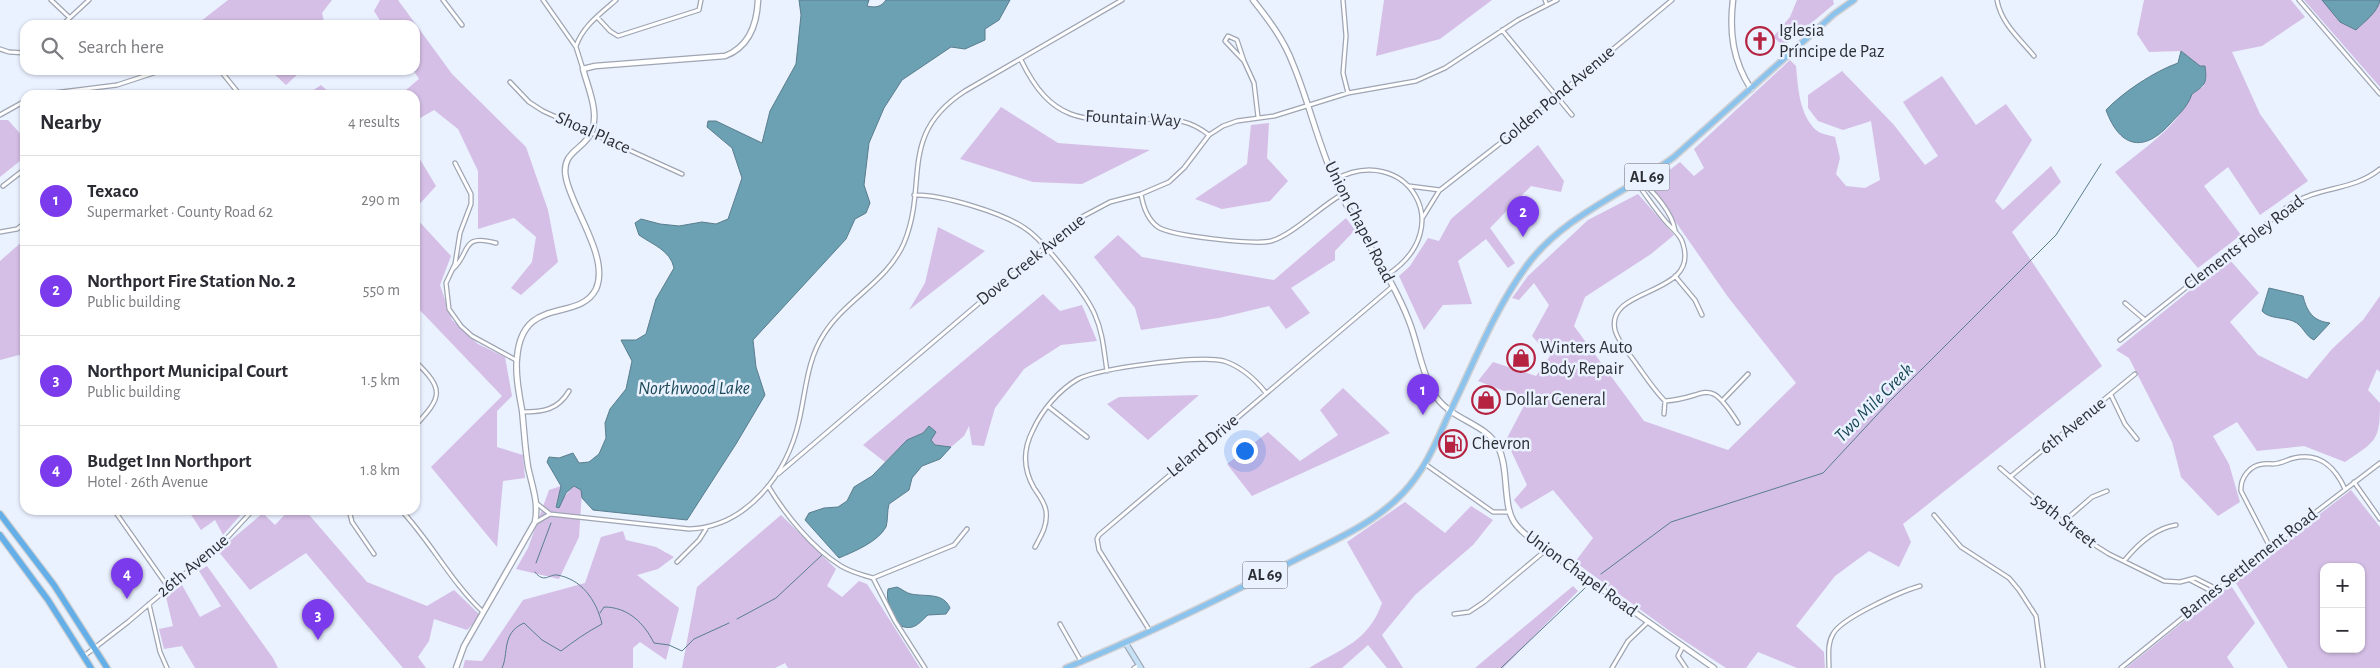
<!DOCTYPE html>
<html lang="en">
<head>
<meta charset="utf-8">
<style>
	:root { --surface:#fff; --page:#f2f2f3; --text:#2b2b33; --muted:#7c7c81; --line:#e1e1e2; --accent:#7c3aed }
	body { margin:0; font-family:"Alegreya Sans",sans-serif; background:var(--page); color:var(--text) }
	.controls { position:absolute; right:15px; bottom:15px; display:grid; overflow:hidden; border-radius:10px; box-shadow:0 1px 4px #0004 }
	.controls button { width:45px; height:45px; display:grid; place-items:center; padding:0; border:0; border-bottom:1px solid var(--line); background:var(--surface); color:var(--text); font:25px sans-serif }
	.you { position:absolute; left:1244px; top:450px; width:18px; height:18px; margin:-12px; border:4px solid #fff; border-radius:50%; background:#1a73e8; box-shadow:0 0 0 8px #1a73e833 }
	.badge { display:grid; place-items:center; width:32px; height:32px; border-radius:50%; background:var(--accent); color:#fff; font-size:16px; font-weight:700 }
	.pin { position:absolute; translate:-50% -41px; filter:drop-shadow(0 1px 2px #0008) }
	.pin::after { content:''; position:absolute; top:26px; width:18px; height:15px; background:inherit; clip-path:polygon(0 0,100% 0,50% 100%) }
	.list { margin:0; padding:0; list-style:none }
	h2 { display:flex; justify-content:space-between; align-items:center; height:65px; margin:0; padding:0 20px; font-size:21px }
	h2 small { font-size:16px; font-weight:400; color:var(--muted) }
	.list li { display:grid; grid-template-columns:32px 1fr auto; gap:15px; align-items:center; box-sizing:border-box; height:90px; padding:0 20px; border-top:1px solid var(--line) }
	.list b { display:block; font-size:19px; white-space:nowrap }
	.list p { margin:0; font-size:16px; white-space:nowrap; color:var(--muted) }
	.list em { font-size:16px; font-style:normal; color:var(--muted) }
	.icon { flex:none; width:28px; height:28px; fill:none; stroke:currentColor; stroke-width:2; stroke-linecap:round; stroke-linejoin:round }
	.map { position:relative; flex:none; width:2380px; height:668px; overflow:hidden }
	.search { position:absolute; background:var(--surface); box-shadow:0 1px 4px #0004; left:20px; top:20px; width:400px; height:55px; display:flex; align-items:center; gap:12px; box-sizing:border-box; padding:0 18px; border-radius:15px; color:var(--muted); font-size:19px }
	.panel { position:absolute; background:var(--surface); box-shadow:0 1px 4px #0004; left:20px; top:90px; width:400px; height:425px; border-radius:15px }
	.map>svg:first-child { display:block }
	.green { fill:#d5bfe6; fill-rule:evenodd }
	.water { fill:#6ca0b3; stroke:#597e8d }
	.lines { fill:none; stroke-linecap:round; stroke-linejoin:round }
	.stream { stroke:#597e8d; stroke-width:1 }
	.minor-casing { stroke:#9fa5b2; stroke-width:5.5 }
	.tertiary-casing { stroke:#9fa5b2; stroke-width:7 }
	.secondary-casing { stroke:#9fa5b2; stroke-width:7 }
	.primary-casing { stroke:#d1d1d3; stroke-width:8 }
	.trunk-casing { stroke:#d1d1d3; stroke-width:8 }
	.minor { stroke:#fff; stroke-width:3 }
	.tertiary { stroke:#fff; stroke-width:4.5 }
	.secondary { stroke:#c5e1f6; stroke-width:4.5 }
	.primary { stroke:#8bc3ed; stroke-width:5 }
	.trunk { stroke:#64afe7; stroke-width:5.5 }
	.labels { text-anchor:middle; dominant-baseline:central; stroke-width:5; stroke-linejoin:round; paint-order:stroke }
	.shield { fill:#eaf1ff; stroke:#666972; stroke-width:1 }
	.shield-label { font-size:16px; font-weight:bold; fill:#2d2f35 }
	.poi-label { font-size:18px; fill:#2d2f35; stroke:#eaf1ff; text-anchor:start }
	.street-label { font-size:18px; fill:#2d2f35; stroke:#eaf1ff }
	.water-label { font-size:19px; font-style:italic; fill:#1c4958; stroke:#eaf1ff }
</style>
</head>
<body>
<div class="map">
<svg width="2380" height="668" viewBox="0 0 2380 668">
	<rect width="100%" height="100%" fill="#eaf1ff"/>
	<path class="green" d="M228,0H332L322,13L325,25H196Z
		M380,0H398L452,74L526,147L548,210L558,262L521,295L511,288L532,262L536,237L514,218L478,229V171L458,129L434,110L415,121V95H400L419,79L413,70H415V25H383L374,11Z
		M1384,0H1492L1440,39L1376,56Z
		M1797,0H1833L1834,4L1784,46L1773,37L1790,17Z
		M2144,0H2291L2305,17L2262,46L2232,52L2260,114L2308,181L2260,215L2228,167L2204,186L2241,235L2198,268L2115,172C2139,152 2182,124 2191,94L2204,86L2200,66L2181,51L2149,52L2137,34Z
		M2304,0H2380V87Z
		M1790,60L1796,66C1798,87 1799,114 1816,130C1820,134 1829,135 1835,137L1840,158L1836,174L1846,186L1865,188L1880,180L1871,121L1843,130L1818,121L1808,108V95L1842,71L1894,125L1925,165L1938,156L1903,102L1942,76L1976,125L2006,104L2032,140L1995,201L2003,210L2051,166L2061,182L2012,232L2102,366L1903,524L1911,542L1899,567L1869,551L1835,576L1796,626L1824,652L1825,668H1797L1758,652L1746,668H1726L1671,632L1575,562L1593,538L1553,490L1521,509L1514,500L1527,485L1506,440L1527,400L1478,381L1493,362L1536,376L1550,356L1532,336L1549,305L1534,283L1519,300L1512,298L1528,276L1588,220L1638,194L1674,235L1651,254L1585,297L1574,326L1644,421L1728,450L1796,383L1728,297L1650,185L1680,162L1694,176L1704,168L1694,149Z
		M270,70H299V73L286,85Z
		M321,85L332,95H306Z
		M1001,107L1058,143L1150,150L1082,184L1033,182L960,159Z
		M0,120H8L25,139V157L0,177Z
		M1269,123L1267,158L1288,181L1270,201L1222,209L1195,199L1247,164L1251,125Z
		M1538,145L1564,181L1561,192L1531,186L1490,228L1515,263L1508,268L1486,239L1458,261L1472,304L1443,305L1424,330L1399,276L1410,266L1428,238L1439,241L1451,219Z
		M415,151L436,186L415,209Z
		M415,217L451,256L440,285L452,320L478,344L505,357L512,396L497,411V447L523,455L525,478L503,481L497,547L431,467L502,396L415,305Z
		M1346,218L1355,230L1335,251V260L1291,288L1310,313L1286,329L1269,306L1219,318L1141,330L1135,308L1094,257L1118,235L1142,257L1274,280Z
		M938,227L985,251L909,310L925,283Z
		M25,239V360L19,355L0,360V261Z
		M2229,259L2259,293L2230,322L2258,355L2307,379L2332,349L2363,320L2380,296V372L2377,369L2368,390L2380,403C2380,441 2376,441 2345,462L2304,446L2257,451L2237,422L2213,436L2229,464L2240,502L2218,516L2181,477L2172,442L2129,358L2116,350Z
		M1043,294L1060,311L1082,305L1097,341L1061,345L1024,369L995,408L984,446L972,445L969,426L964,436L951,447L935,445L923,433L907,440L885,462L863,445Z
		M1343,388L1390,433L1252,496L1227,464L1268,432L1300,461L1338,435L1320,410Z
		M1199,395L1148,440L1107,404L1119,397Z
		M561,486L555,507L574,486L582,490L579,537L559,579L516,569L528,548L549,490Z
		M2351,490L2380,527V668H2288L2234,580ZM2324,567H2361V649H2324Z
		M1405,502L1445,533L1471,506L1493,520L1473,545L1415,595L1382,635L1403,668H1387L1368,645L1342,668H1309C1342,648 1368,642 1382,603L1347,542Z
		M188,510H245L223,535L215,520L201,530Z
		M289,510H305L367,582L427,606L454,590L481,616L467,630L434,619L429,641L418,657L426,668H403L306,553L250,590L218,551L263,513L275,525Z
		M781,515L836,569L827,586L842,597L859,581L867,584L920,668H788L785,663L775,668H682L697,587Z
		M623,531L626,540L656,547L674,557L658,569L637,575L679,608L666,660L640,642L633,648V668H463L465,660L482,661L523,600L585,583L601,537Z
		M207,566L273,658L278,668H195L182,646L164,649L159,629L173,626L166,597L182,585L200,617L221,606L199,571Z
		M2230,584L2255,623L2227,657L2234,668H2126Z
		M1573,586L1578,591L1503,668H1475Z"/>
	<path class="water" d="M799,0H869L867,6C876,8 881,7 886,0H1010L999,20L985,29V40L965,49L951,47L902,80L884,108L869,143L864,185L870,203L866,213L855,219L846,239L753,340L756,367L765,395L736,444L687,520L593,510L582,498L581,490L574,486L566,493L559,508L556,507L561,486L547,462L549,457L559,458L573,453L579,463L589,462L599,454L606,438L605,423L610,409L626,389L632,361L621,340H636L646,334L656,299L674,268C670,250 653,245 639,235L635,223L641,219L660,224L679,226L702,222L716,224L728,219L742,178L732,148L707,127L708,121H716L762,143L770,111L796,64L801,15Z
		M2322,0H2380C2378,12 2365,21 2356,30L2340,22Z
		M2181,51L2200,66H2205C2207,82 2206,85 2192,94C2187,108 2179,114 2169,125C2142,154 2119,146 2106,110C2123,92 2155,71 2178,63Z
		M2269,288L2303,296C2307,312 2313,321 2330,323L2314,340C2305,336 2303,325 2293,321C2283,317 2269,319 2262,311Z
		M929,426L936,432L931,440L935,445L951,447L940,459L922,466L912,478L909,490L889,504C887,511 888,521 886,527C878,542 853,552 839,558L805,520L809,513L824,508L838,507L847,501L854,487L872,476L907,440L923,433Z
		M897,587C902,589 906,593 911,594C926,597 943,592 950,608L946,614L928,615C919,623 914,631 901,626C894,615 885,603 888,589Z"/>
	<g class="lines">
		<path class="stream" d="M536,563L551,523
			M1601,574L1671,522L1823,473L1889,402L2056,235L2101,164
			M600,613L604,607C628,607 644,623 654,643L669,645L682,651L694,639L729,623
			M737,619L776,598L822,555
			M502,668C509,654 501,633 524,623L542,640L561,651C574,641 587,632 602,624C596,599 581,579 557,575C549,574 544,584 535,572
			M1501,668L1585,588"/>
		<defs>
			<path id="minor" d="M51,0L69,17
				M443,0L462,25
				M543,0L576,47L583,69
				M1343,0L1346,36L1343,73L1348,93
				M1545,0L1547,5
				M1997,0C2001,23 2019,38 2034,56
				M2299,0L2380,94
				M597,17L610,31L618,36L699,10L701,0
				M62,25L89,0
				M1502,30L1572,115
				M1228,36L1237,40L1244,61L1225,41Z
				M576,46C583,26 600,14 616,0
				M0,49L9,52L25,53
				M1021,60C1053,126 1086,121 1152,119C1175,119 1190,120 1209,135
				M1244,61L1254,83L1258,117
				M220,70L240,95
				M510,82L529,102L543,111L682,174
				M37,95L117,85L163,70
				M0,115L25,101
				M455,163L471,194V204L460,233L455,264L446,283L449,309L461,326L472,336L516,360
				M1334,180C1405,141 1461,227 1387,275
				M1639,181L1642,190C1650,201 1658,213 1667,223C1673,230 1681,235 1683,244C1700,297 1605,286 1615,330C1618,342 1628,352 1635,362C1645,376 1654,390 1665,401L1664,414
				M1640,181C1654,191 1672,213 1675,230
				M3,186L21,172L25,177
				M1409,186L1440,190L1498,145L1672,0
				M1141,194C1143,206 1148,220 1158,227C1171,236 1255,245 1271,241C1292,235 1320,207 1341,195
				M914,195C941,194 1004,213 1026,229C1044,241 1087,295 1095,315C1103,333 1104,352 1107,371
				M1423,217L1439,191
				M0,232L17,229L25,223
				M453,269C471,253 460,233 496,243
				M1675,276L1695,300L1702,315
				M2125,303L2145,320
				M415,331L416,329
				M2120,340L2291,204C2321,186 2353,191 2380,169
				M415,361C445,390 442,397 415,426
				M2111,395L2125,424L2137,439
				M1665,401C1709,398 1707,374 1738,423
				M1722,401L1748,374
				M1049,407L1087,437
				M522,412C543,412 558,410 569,391
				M1425,464L1493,512H1508
				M2000,468L2074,532L2109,554L2164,581L2180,582L2195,578L2213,587L2214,591
				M778,474L1078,219L1110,202L1141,194L1169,182L1184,168L1209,135L1223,126L1237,121L1274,116L1348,93L1416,81L1445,68L1518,20L1557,0
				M2010,477L2135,374
				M2354,482L2380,519
				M768,486C785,514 812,548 841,566C851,572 862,575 873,578L895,621L925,668
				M536,503L550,514L689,529C747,527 787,474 799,421C806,390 807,360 824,334C846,299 887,282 904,243C929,183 897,135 965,91L1122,0
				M114,510L168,587
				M349,510L352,522L374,554
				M401,510C431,542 451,582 483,612
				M1934,515L1961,547L2009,578L2019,590L2036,616L2043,668
				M536,522L550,514
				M2063,522L2092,497L2107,491
				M1035,547C1041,536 1048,525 1046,511C1045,503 1039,495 1034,488C1023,469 1023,449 1033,430C1042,410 1059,390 1078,379C1100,368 1200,355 1224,361C1242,367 1255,379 1266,393
				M2270,547L2241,491C2240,478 2250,465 2263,464C2269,463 2274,465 2279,463C2284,462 2289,459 2294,458C2320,452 2335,467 2345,489
				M2124,561C2137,545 2155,528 2176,525
				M677,562L699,540L706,529
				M873,578L954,545L967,529
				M2190,580L2213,592
				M149,604L160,652L167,668
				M1454,614L1469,612L1484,602L1546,550
				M1060,624L1081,661
				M1150,631L1099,550L1097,539L1099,535L1392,287
				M1683,646L1678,656L1686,668
				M84,656L128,622L227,538L253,510
				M1134,668L1139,665
				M1612,668L1628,641L1648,622
				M1829,668C1829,656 1827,644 1833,634C1841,618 1902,591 1920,586
				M2121,668L2270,547L2380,463"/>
			<path id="tertiary" d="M1253,0C1269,20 1284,40 1293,64C1310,105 1319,148 1338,188C1359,234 1391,274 1409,321C1418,344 1421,370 1433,392C1449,421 1484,421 1498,447C1503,456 1504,466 1505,476C1509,522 1508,522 1546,550L1714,668
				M1733,0C1729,33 1733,61 1751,89
				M456,668L464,646L535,522C539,503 532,486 528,467C525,448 524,429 522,410C519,394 515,374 517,358C522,294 579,323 596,289C610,258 572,209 566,178C560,151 585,150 592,131C599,111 588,88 583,69L595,66L725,56C749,47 757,24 758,0"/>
			<path id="secondary" d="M1125,642L1141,668"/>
			<path id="primary" d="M1066,668C1143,636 1218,600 1291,562C1330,542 1373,525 1403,493C1424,471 1435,445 1447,418C1473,366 1493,311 1528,264C1565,215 1626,193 1674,157L1834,14L1854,0"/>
			<path id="trunk" d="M0,514L54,585L107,668
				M0,535L48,600L91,668"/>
		</defs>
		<use href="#minor" class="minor-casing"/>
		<use href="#tertiary" class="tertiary-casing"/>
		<use href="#secondary" class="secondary-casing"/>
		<use href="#primary" class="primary-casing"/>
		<use href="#trunk" class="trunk-casing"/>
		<use href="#minor" class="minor"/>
		<use href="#tertiary" class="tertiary"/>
		<use href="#secondary" class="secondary"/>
		<use href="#primary" class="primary"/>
		<use href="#trunk" class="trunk"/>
	</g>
	<defs>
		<symbol id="church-ring" viewBox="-11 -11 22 22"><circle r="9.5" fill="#eaf1ff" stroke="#b52340" stroke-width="1.5"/><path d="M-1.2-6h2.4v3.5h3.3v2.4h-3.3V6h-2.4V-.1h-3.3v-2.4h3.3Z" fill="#b52340"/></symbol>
		<symbol id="shop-ring" viewBox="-11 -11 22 22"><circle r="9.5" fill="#eaf1ff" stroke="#b52340" stroke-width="1.5"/><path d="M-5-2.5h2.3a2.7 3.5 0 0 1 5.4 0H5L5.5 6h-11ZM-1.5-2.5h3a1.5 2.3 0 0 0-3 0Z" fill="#b52340"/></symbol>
		<symbol id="fuel-ring" viewBox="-11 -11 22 22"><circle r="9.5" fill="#eaf1ff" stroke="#b52340" stroke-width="1.5"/><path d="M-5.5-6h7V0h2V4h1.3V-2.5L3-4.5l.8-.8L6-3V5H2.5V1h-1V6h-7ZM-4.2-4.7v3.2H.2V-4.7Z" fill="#b52340"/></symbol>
	</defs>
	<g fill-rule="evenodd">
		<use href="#church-ring" x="1744" y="25" width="32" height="32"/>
		<use href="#shop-ring" x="1505" y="342" width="32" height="32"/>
		<use href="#shop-ring" x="1470" y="384" width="32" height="32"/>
		<use href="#fuel-ring" x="1437" y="428" width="32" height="32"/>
	</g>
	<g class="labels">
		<g class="shield">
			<rect x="1624.5" y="163.5" width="45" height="27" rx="4"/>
			<rect x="1242.5" y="561.5" width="45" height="27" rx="4"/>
		</g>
		<g class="shield-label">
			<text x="1647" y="177">AL 69</text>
			<text x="1265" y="575">AL 69</text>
		</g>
		<g class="poi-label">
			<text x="1779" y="31">Iglesia<tspan x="1779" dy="21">Príncipe de Paz</tspan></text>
			<text x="1540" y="348">Winters Auto<tspan x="1540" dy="21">Body Repair</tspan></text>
			<text x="1505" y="400">Dollar General</text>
			<text x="1472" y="444">Chevron</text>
		</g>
		<g class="street-label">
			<text transform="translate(1557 96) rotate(-40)">Golden Pond Avenue</text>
			<text transform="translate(1133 119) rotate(3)">Fountain Way</text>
			<text transform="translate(593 133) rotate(24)">Shoal Place</text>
			<text transform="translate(1359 222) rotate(63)">Union Chapel Road</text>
			<text transform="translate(2244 243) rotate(-37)">Clements Foley Road</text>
			<text transform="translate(1031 260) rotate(-39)">Dove Creek Avenue</text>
			<text transform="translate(2073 426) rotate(-39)">6th Avenue</text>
			<text transform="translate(1203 446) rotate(-40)">Leland Drive</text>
			<text transform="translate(2064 521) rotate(38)">59th Street</text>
			<text transform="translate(2249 564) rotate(-38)">Barnes Settlement Road</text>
			<text transform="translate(193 566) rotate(-40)">26th Avenue</text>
			<text transform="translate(1581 574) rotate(36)">Union Chapel Road</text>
		</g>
		<g class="water-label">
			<text x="694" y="388">Northwood Lake</text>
			<text transform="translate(1874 403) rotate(-45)">Two Mile Creek</text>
		</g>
	</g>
</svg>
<div class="controls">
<button>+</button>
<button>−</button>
</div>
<div class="you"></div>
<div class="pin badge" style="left:1423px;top:415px">1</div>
<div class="pin badge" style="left:1523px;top:237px">2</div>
<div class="pin badge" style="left:318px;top:640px">3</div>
<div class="pin badge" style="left:127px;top:599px">4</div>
<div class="search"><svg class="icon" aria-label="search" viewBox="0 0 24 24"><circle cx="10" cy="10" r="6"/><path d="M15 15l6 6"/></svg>Search here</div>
<section class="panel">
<h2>Nearby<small>4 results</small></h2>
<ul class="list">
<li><span class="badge">1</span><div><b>Texaco</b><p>Supermarket · County Road 62</p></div><em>290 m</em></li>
<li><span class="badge">2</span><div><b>Northport Fire Station No. 2</b><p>Public building</p></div><em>550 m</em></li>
<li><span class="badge">3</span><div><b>Northport Municipal Court</b><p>Public building</p></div><em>1.5 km</em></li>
<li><span class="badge">4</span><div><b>Budget Inn Northport</b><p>Hotel · 26th Avenue</p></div><em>1.8 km</em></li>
</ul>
</section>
</div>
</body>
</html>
